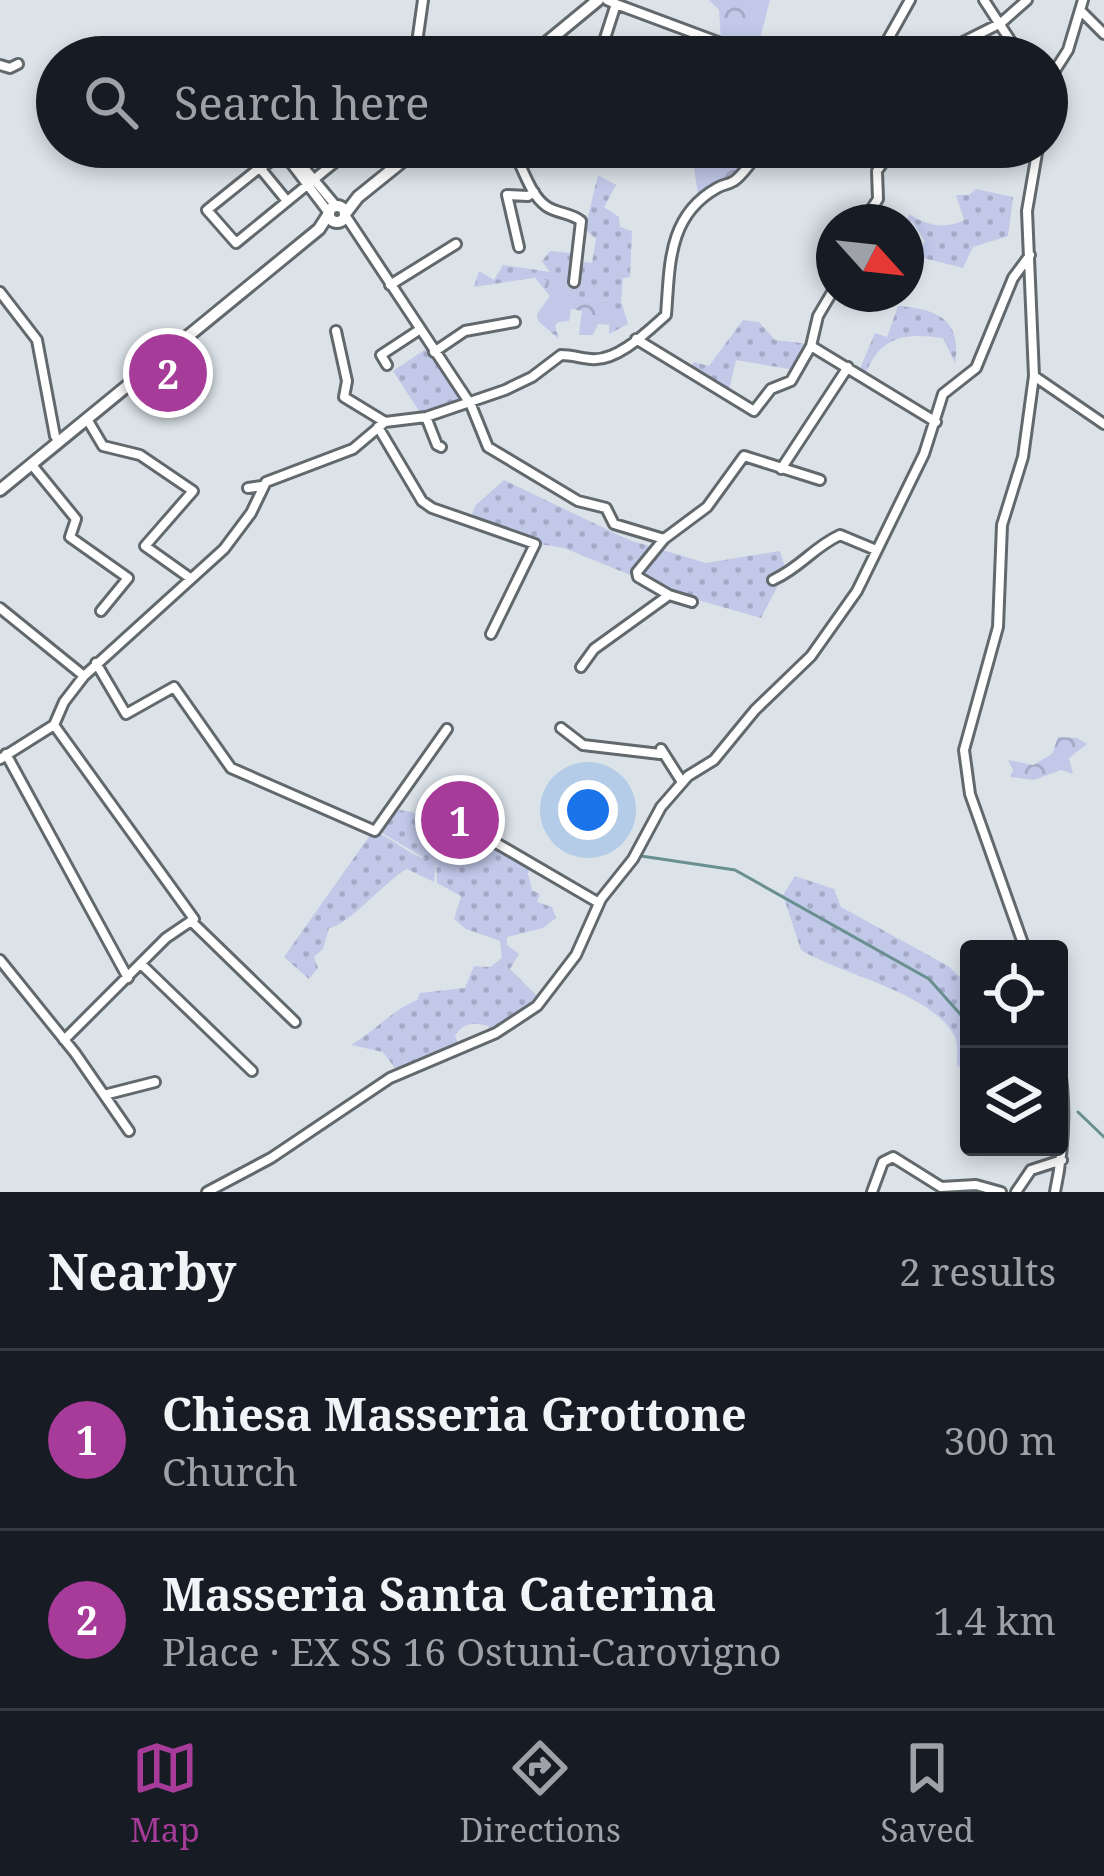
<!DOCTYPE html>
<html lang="en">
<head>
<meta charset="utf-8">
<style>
	:root { --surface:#171b24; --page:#20242c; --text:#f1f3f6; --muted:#9ea1a6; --line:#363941; --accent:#a73b9a }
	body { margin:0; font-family:"Noto Serif",serif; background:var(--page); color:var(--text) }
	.controls { position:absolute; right:36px; bottom:36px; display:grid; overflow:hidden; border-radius:12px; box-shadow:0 6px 18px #0003 }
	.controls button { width:108px; height:108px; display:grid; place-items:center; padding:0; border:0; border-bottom:3px solid var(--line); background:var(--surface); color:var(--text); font:60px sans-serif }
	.compass { position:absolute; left:816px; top:204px; width:108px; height:108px; border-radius:50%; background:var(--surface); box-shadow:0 6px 18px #0003; rotate:117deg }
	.you { position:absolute; left:588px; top:810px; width:42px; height:42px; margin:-30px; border:9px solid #fff; border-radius:50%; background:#1a73e8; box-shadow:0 0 0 18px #1a73e833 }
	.badge { display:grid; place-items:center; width:78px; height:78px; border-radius:50%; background:var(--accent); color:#fff; font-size:39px; font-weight:700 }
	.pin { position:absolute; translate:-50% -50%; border:6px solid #fff; box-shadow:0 3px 12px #0006 }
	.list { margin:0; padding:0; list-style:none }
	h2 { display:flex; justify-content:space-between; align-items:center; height:156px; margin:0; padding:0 48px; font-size:51px }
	h2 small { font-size:39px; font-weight:400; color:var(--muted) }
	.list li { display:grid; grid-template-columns:78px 1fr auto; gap:36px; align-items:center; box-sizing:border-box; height:180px; padding:0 48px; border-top:3px solid var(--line) }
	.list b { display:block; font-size:45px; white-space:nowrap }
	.list p { margin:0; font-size:39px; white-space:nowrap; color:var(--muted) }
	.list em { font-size:39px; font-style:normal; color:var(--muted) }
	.icon { flex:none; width:66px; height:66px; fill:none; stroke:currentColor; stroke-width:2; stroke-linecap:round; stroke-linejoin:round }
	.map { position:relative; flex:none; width:1104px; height:1192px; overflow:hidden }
	.search { position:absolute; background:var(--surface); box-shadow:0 6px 18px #0003; left:36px; right:36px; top:36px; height:132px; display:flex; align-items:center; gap:30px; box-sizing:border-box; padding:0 42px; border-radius:66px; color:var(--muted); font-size:45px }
	.sheet { height:516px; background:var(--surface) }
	nav { display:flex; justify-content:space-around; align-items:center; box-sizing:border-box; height:168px; border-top:3px solid var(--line); background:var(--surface); font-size:33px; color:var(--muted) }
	nav a { display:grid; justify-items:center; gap:6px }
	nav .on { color:var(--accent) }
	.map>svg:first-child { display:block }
	.grass { fill:url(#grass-dots) }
	.forest { fill:url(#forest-crowns) }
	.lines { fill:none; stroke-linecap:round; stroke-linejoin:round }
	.stream { stroke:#698f90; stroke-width:3 }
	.minor-casing { stroke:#62696d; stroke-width:14 }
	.major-casing { stroke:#62696d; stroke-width:16 }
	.minor { stroke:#fff; stroke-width:8 }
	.major { stroke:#fff; stroke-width:10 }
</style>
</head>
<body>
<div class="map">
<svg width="1104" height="1192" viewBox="0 0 1104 1192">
	<defs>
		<pattern id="grass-dots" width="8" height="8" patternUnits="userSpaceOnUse" patternTransform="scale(3)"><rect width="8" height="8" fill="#c1c8e8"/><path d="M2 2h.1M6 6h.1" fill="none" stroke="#a5abc6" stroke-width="1.8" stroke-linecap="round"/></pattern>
		<pattern id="forest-crowns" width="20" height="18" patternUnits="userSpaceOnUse" patternTransform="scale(3)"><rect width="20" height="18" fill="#c1c8e8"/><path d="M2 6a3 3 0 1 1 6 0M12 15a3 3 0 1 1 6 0" fill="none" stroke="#a5abc6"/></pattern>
	</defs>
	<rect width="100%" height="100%" fill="#dbe3e8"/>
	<path class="grass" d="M598,175L616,185L604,207L619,217L620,227L632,231L630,277L623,278L621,301L628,324L609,334L610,301L581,299L539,277L474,287L479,271L494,280L503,265L550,272L542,261L550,251L570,253L577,261L592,263L596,239L585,229Z
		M976,189L1013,197L1008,236L973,247L963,268L915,256L925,241L912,221L906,227L909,214C925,225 946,230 964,220L956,195H969Z
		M898,306C938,309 962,320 955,363L943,338C906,333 881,335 866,373L887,390L859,371L875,333L887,337Z
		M743,320L759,322L775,340L809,344L795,370L736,360L728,394L689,371L694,362L709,366Z
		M429,347L466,401L423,417L393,371Z
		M504,480L629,540L706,563L780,551L786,570L761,618L677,594L564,548L502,538L469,521L476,505Z
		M393,809L412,812L440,824L438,831L451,839L459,836L469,840L473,832L510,858L530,865L528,874L532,890L540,894L537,902L552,907L556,918L543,928L507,937V945L519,954L510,969L540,999L492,1032L488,1026C473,1022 464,1022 455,1036L459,1045L398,1072L383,1052L351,1045C375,1031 392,1010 417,1000L420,993L465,988L474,966L490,967L502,958L500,941L466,929L454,919L461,896L437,883L436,863L434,882L407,869C387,879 348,926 329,928L323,949L314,957L318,968L309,979L284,957L373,831C396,840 404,852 426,859L379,831Z
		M795,876L834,889L841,907L948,966L969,985V1073L957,1065C957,1058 958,1044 955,1037C934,993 842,975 801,950L783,895Z"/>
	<path class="forest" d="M709,0H770L755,57L701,54L685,36L721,40L719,10Z
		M682,147H763L748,160L739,175L699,201L694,168H661L666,153Z
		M539,277L581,299L610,301V325L598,324L593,335H579L582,311L571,309L569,321L558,322L555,326L559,339L538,321L537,314L550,296L535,278Z
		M1058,737L1077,738L1087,744L1069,758L1073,774L1061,770L1034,780L1010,777L1013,770L1008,760L1033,765L1052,754Z"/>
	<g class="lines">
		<path class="stream" d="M641,856L735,870L929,979L969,1024
			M1078,1112L1104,1137"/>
		<defs>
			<path id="minor" d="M984,0L1021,57
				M616,4L718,42L719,57
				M1081,11L1104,34
				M415,57L423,0
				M599,57L616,4L607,0
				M878,57L910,0
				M933,57L1001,23L1027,0
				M0,65L10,68L18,64
				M1047,83L1068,50L1083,0
				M295,147L258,169L207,210L236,243L334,163L361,147
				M510,147C523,164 528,193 546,206C557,214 570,212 581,221L574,282
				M290,151L336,206
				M285,155L329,213
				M260,168L287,201
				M345,215L471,405L488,447L578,501L606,508L614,524L664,539
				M863,222L878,199L877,171L894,147
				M519,247L507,195L528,196L534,192
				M390,285L456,244
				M0,292L37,340L55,436L59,441
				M336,331L347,381L344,397L385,422
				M636,339L754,411L771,389L791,381L811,346L818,316L834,289
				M811,346L936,422
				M434,352L465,331L515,322
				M387,365L381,355L419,330
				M1034,376L1104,424
				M426,417L437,445L441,447
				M87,419L103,446L140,455L193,491L145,546L190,578
				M378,427L422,501L432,508L535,544L491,634
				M32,465L76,519L70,537L128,578L101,611
				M781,469L848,367
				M248,488L262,486
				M773,580C803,566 812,548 840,535L876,550
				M669,595L692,602
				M0,608L84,676
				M96,663L126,714L174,687L231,768L375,831L447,729
				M581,667L594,649L669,595L638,577L637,572L664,539L707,507L744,456L820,480
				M54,725L194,919L166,938L64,1040
				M561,728L583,745L660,754L661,749L682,782
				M6,754L128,978
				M0,759L54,725L64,702L84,676L224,549L251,513L266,482L353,449L385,422L426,417L505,390L532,377L561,355C572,355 580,358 591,359C617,362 648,331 666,315C670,266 667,216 717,188C726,183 725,186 734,181C746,173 752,157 767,147
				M472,829L599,903
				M191,921L295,1022
				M1025,949L970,794L964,750L998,627L1002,525L1023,457L1034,376L1027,211L1038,147
				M0,960L75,1053L129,1131
				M141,964L252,1071
				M104,1095L155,1082
				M207,1192L271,1158L390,1078L496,1033L537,1006L576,955L601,899L633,859L661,807L688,776L714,760L755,710L811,656L857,591L924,454L943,394L976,368L1013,278L1030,255
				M872,1192L883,1162L893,1157L941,1187L976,1185L1001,1192
				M1016,1192L1031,1170L1062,1160
				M1055,1192C1064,1150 1066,1105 1059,1063"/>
			<path id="major" d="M529,57L598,0
				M329 214a8 8 0 1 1 16 0a8 8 0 1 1-16 0Z
				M345,214L358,197L420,147
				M0,490L319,229L328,215"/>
		</defs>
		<use href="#minor" class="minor-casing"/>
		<use href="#major" class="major-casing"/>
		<use href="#minor" class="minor"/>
		<use href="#major" class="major"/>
	</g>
</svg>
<div class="controls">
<button><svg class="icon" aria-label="locate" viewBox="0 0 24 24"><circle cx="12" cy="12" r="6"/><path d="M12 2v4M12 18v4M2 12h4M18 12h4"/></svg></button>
<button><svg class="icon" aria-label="layers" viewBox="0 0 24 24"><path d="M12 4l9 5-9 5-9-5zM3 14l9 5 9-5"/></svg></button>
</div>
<svg class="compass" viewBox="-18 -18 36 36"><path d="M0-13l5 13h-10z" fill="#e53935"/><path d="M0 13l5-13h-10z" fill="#9ea1a6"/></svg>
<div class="you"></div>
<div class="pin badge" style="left:460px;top:820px">1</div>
<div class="pin badge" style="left:168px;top:373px">2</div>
<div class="search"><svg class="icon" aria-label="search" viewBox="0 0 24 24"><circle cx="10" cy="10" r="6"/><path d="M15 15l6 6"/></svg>Search here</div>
</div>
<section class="sheet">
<h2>Nearby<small>2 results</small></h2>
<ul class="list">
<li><span class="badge">1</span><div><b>Chiesa Masseria Grottone</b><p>Church</p></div><em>300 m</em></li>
<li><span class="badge">2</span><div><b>Masseria Santa Caterina</b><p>Place · EX SS 16 Ostuni-Carovigno</p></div><em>1.4 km</em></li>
</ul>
</section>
<nav>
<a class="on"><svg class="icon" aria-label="map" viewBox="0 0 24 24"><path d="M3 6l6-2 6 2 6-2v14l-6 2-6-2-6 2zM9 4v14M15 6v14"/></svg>Map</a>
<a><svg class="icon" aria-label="directions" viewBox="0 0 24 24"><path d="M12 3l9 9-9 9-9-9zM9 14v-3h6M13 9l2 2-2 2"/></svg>Directions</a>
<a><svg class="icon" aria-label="saved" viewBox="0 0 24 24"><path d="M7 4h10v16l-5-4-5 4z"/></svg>Saved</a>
</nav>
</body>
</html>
